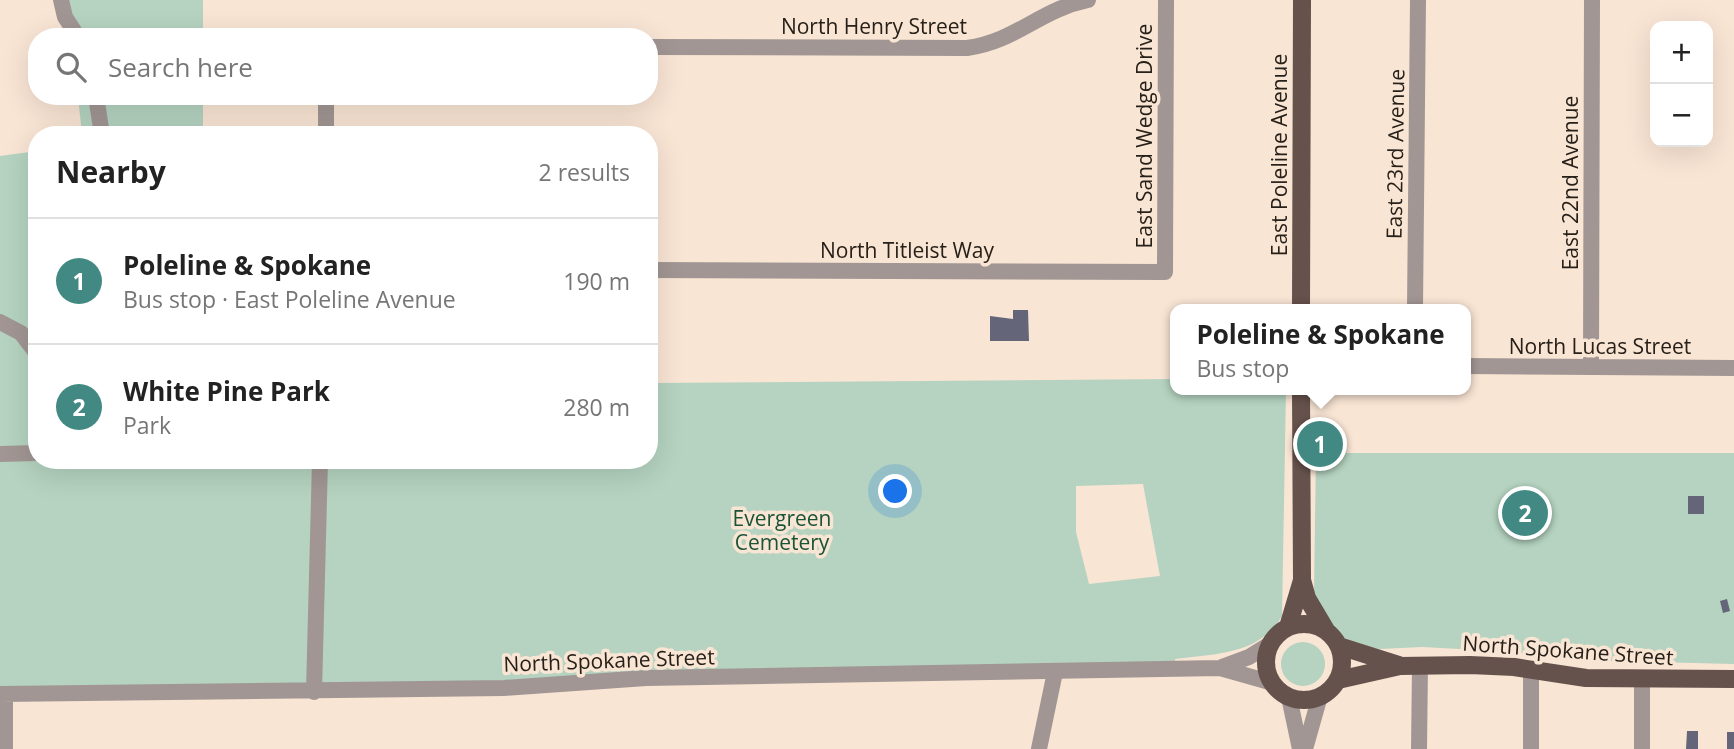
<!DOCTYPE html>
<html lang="en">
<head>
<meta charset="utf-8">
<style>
	:root { --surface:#fff; --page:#f6f6f6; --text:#222; --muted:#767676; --line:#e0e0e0; --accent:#428983 }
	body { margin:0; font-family:"Open Sans",sans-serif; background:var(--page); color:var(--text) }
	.controls { position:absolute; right:21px; top:21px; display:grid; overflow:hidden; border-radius:14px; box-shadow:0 7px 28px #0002 }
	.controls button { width:63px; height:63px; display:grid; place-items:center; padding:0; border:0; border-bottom:2px solid var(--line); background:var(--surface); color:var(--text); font:35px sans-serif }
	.you { position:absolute; left:896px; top:492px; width:24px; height:24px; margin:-18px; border:5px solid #fff; border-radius:50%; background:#1a73e8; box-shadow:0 0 0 10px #1a73e833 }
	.badge { display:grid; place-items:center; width:46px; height:46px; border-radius:50%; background:var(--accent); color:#fff; font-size:23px; font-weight:700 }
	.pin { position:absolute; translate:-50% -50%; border:4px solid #fff; box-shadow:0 2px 7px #0006 }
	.popup { position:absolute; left:1170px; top:304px; width:301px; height:91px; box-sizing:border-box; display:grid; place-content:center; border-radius:14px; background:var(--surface); filter:drop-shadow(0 2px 5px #0005); font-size:23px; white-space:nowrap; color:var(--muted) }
	.popup b { font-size:26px; color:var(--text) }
	.popup::after { content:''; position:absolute; left:50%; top:100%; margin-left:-14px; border:14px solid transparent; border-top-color:var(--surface) }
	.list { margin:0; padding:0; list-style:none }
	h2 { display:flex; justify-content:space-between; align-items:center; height:91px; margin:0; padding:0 28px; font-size:30px }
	h2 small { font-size:23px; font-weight:400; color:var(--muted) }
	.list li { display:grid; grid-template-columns:46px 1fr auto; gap:21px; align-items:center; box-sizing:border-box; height:126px; padding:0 28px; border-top:2px solid var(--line) }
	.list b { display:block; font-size:26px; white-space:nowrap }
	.list p { margin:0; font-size:23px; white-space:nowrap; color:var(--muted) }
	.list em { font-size:23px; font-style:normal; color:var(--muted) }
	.icon { flex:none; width:38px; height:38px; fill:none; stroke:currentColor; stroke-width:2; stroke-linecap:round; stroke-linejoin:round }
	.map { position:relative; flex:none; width:1734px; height:749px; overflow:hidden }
	.search { position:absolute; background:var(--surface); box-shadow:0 7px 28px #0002; left:28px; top:28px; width:630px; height:77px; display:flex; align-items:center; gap:18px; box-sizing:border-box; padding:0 24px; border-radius:28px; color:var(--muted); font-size:26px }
	.panel { position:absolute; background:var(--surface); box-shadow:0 7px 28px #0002; left:28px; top:126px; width:630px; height:343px; border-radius:28px }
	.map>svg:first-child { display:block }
	.green { fill:#b5d3c0; fill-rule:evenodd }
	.building { fill:#646579 }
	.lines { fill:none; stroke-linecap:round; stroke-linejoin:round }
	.minor { stroke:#a19693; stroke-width:16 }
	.major { stroke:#66524d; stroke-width:18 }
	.labels { text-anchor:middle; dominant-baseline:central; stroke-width:7; stroke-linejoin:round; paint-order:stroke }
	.street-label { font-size:21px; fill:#272019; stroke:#f9e5d4 }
	.park-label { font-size:21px; fill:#1a5437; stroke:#f9e5d4 }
</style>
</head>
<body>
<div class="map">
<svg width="1734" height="749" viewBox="0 0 1734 749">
	<rect width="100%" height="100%" fill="#f9e5d4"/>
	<path class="green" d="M58,0H203V37H68Z
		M78,96H203V135H82Z
		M37,151V460H649V383L1175,379V390H1286L1282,616C1260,655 1214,654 1175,659V668L0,694V156ZM1143,484L1160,576L1089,584L1076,532V486Z
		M1316,453H1734V664L1571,660L1516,652L1422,647L1380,649L1359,647L1341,638L1322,616L1314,592Z
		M1281 664a22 22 0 1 1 44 0a22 22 0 1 1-44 0Z"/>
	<path class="building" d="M1013,310H1028L1029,341H990V316L1013,319Z
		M1688,496H1704V514H1688Z
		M1727,599L1730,611L1723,613L1720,601Z
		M1687,731H1698V749H1686Z
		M1727,732H1734V749H1727Z"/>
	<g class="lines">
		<path class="minor" d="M61,0L65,17L78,37
			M649,47L967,48C1017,41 1039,10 1088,0
			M96,96L102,135
			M326,135V96
			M649,270L1165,272L1166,0
			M1415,309L1418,0
			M0,322L21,333L37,354
			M1465,366L1734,368
			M1591,366L1592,0
			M0,454L37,453
			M1222,667L1249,657L1270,644
			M314,692L320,460
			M0,694L504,688L646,678L1220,668L1273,683
			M5,694V749
			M1289,697L1300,749
			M1039,749L1055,672
			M1305,749L1320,696
			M1419,749L1420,665
			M1531,749V669
			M1642,749V680"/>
		<path class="major" d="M1301,309L1302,0
			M1302,580L1307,598L1326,630
			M1266 662a38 38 0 1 1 76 0a38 38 0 1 1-76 0Z
			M1288,627L1302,580L1301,390
			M1339,646L1399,665
			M1338,680L1400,666L1470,665L1514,667L1586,678L1734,679"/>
	</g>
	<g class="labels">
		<g class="street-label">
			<text x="874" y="26">North Henry Street</text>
			<text transform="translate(1144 136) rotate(-90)">East Sand Wedge Drive</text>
			<text transform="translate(1395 154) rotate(-89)">East 23rd Avenue</text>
			<text transform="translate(1279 155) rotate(-90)">East Poleline Avenue</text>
			<text transform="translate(1570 183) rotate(-90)">East 22nd Avenue</text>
			<text x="907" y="250">North Titleist Way</text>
			<text x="1600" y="346">North Lucas Street</text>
			<text transform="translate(1568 650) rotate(4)">North Spokane Street</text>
			<text transform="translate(609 660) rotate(-2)">North Spokane Street</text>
		</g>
		<g class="park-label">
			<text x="782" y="518">Evergreen<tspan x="782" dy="24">Cemetery</tspan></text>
		</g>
	</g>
</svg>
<div class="controls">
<button>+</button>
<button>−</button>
</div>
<div class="you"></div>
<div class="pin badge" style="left:1320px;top:444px">1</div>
<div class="popup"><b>Poleline &amp; Spokane</b>Bus stop</div>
<div class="pin badge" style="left:1525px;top:513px">2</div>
<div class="search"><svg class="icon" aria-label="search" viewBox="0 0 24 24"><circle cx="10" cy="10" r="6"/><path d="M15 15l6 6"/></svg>Search here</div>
<section class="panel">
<h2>Nearby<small>2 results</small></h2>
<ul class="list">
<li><span class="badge">1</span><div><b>Poleline &amp; Spokane</b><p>Bus stop · East Poleline Avenue</p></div><em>190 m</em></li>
<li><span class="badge">2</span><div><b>White Pine Park</b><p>Park</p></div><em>280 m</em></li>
</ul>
</section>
</div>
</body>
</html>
